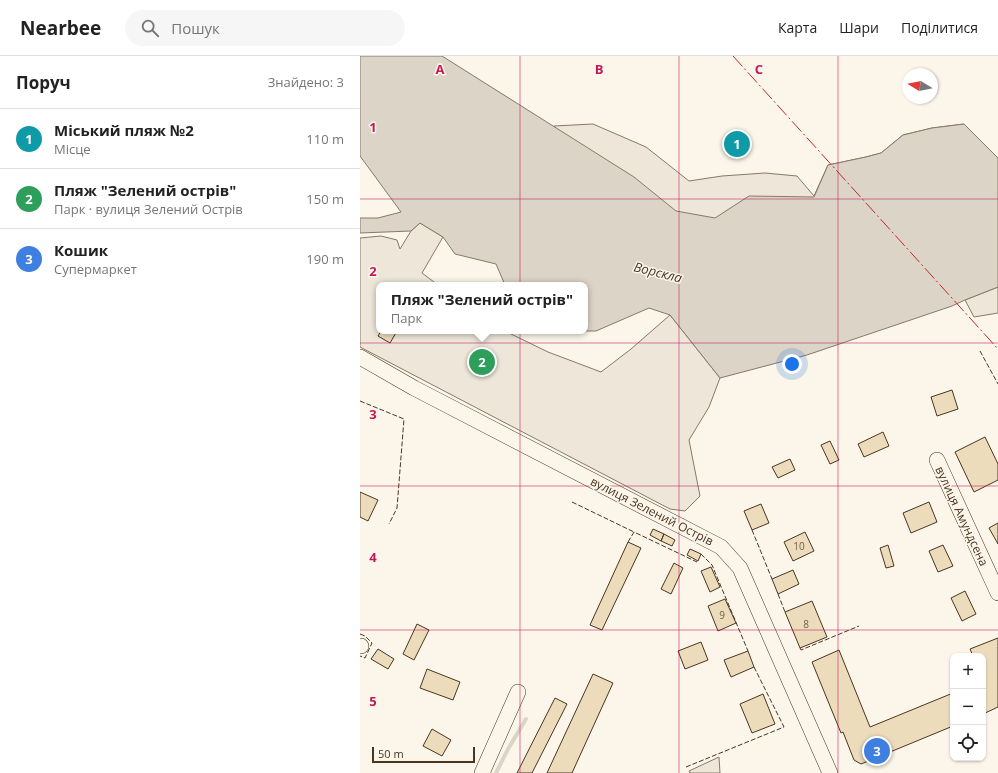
<!DOCTYPE html>
<html lang="uk">
<head>
<meta charset="utf-8">
<style>
	:root { --surface:#fff; --page:#f6f6f6; --text:#222; --muted:#767676; --line:#e0e0e0; --accent:#2563eb }
	body { margin:0; font-family:"Open Sans",sans-serif; background:var(--page); color:var(--text) }
	.controls { position:absolute; right:12px; bottom:12px; display:grid; overflow:hidden; border-radius:8px; box-shadow:0 1px 3px #0004 }
	.controls button { width:36px; height:36px; display:grid; place-items:center; padding:0; border:0; border-bottom:1px solid var(--line); background:var(--surface); color:var(--text); font:20px sans-serif }
	.compass { position:absolute; left:542px; top:12px; width:36px; height:36px; border-radius:50%; background:var(--surface); box-shadow:0 1px 3px #0004; rotate:280deg }
	.scale { position:absolute; left:12px; bottom:10px; width:103px; box-sizing:border-box; padding-left:4px; border:2px solid #4a3520; border-top:0; font-size:11px; line-height:14px; white-space:nowrap; color:#4a3520; -webkit-text-stroke:3px #fbf6e9; paint-order:stroke }
	.you { position:absolute; left:432px; top:308px; width:14px; height:14px; margin:-10px; border:3px solid #fff; border-radius:50%; background:#1a73e8; box-shadow:0 0 0 6px #1a73e833 }
	.badge { display:grid; place-items:center; width:26px; height:26px; border-radius:50%; background:var(--accent); color:#fff; font-size:13px; font-weight:700 }
	.pin { position:absolute; translate:-50% -50%; border:2px solid #fff; box-shadow:0 1px 4px #0006 }
	.popup { position:absolute; left:16px; top:226px; width:212px; height:52px; box-sizing:border-box; display:grid; place-content:center; border-radius:8px; background:var(--surface); filter:drop-shadow(0 1px 3px #0005); font-size:13px; white-space:nowrap; color:var(--muted) }
	.popup b { font-size:15px; color:var(--text) }
	.popup::after { content:''; position:absolute; left:50%; top:100%; margin-left:-8px; border:8px solid transparent; border-top-color:var(--surface) }
	.list { margin:0; padding:0; list-style:none }
	h2 { display:flex; justify-content:space-between; align-items:center; height:52px; margin:0; padding:0 16px; font-size:17px }
	h2 small { font-size:13px; font-weight:400; color:var(--muted) }
	.list li { display:grid; grid-template-columns:26px 1fr auto; gap:12px; align-items:center; box-sizing:border-box; height:60px; padding:0 16px; border-top:1px solid var(--line) }
	.list b { display:block; font-size:15px; white-space:nowrap }
	.list p { margin:0; font-size:13px; white-space:nowrap; color:var(--muted) }
	.list em { font-size:13px; font-style:normal; color:var(--muted) }
	.icon { flex:none; width:22px; height:22px; fill:none; stroke:currentColor; stroke-width:2; stroke-linecap:round; stroke-linejoin:round }
	.map { position:relative; flex:none; width:638px; height:717px; overflow:hidden }
	header { display:flex; align-items:center; gap:24px; box-sizing:border-box; height:56px; padding:0 20px; background:var(--surface); border-bottom:1px solid var(--line) }
	header strong { font-size:19px }
	nav { display:flex; gap:22px; margin-inline-start:auto; font-size:14px }
	.search { width:280px; height:36px; background:var(--page); display:flex; align-items:center; gap:10px; box-sizing:border-box; padding:0 14px; border-radius:22px; color:var(--muted); font-size:15px }
	main { display:flex }
	aside { flex:1; background:var(--surface) }
	.map>svg:first-child { display:block }
	.green { fill:#ede6d9; stroke:#887966 }
	.water { fill:#dcd4c6; stroke:#887966 }
	.lines { fill:none; stroke-linecap:round; stroke-linejoin:round }
	.stream { stroke:#dcd4c6; stroke-width:4 }
	.building { fill:#ecdcbc; stroke:#4a3520 }
	.minor-casing { stroke:#4a3520; stroke-width:16 }
	.minor { stroke:#fbf6e9; stroke-width:15 }
	.fence { stroke:#4a3520; stroke-width:1; stroke-dasharray:5 2; stroke-linecap:butt }
	.power { stroke:#c62828; stroke-width:1; stroke-dasharray:14 3 2 3; stroke-linecap:butt }
	.grid { fill:none; stroke:#c2185b; stroke-width:1; stroke-opacity:0.55 }
	.labels { text-anchor:middle; dominant-baseline:central; stroke-width:3; stroke-linejoin:round; paint-order:stroke }
	.number-label { font-size:10px; fill:#725f47 }
	.street-label { font-size:12px; fill:#4a3520; stroke:#fbf6e9 }
	.water-label { font-size:13px; font-style:italic; fill:#4a3520; stroke:#fbf6e9 }
	.grid-label { font-size:13px; text-anchor:middle; font-weight:bold; fill:#c2185b; stroke:#fbf6e9; stroke-width:3; stroke-linejoin:round; paint-order:stroke }
</style>
</head>
<body>
<header>
<strong>Nearbee</strong>
<div class="search"><svg class="icon" aria-label="search" viewBox="0 0 24 24"><circle cx="10" cy="10" r="6"/><path d="M15 15l6 6"/></svg>Пошук</div>
<nav><a>Карта</a><a>Шари</a><a>Поділитися</a></nav>
</header>
<main>
<aside>
<h2>Поруч<small>Знайдено: 3</small></h2>
<ul class="list">
<li><span class="badge" style="background:#0f9aa8">1</span><div><b>Міський пляж №2</b><p>Місце</p></div><em>110 m</em></li>
<li><span class="badge" style="background:#2e9e5b">2</span><div><b>Пляж &quot;Зелений острів&quot;</b><p>Парк · вулиця Зелений Острів</p></div><em>150 m</em></li>
<li><span class="badge" style="background:#3f7fe0">3</span><div><b>Кошик</b><p>Супермаркет</p></div><em>190 m</em></li>
</ul>
</aside>
<div class="map">
<svg width="638" height="717" viewBox="0 0 638 717">
	<rect width="100%" height="100%" fill="#fbf6e9"/>
	<path class="green" d="M233,68L286,91L329,125L362,120L405,117L437,120L454,140L468,109L506,101L521,97L543,79L572,72L604,68L638,102V116L305,192L194,70Z
		M60,167L83,181L62,217L78,229H19V275H145L188,296L241,316L271,293L310,259L360,322L349,351L329,384L340,440L325,455L310,453L0,291V182L21,180L37,184L40,193L51,175Z
		M638,231V257L614,261L605,244Z
		M359,701L360,717H330L329,715Z"/>
	<path class="water" d="M0,0H82L274,121L316,155L355,162L389,140L454,141L468,109L506,101L521,97L543,79L572,72L604,68L638,102V231L605,244L592,250L447,299L360,322L310,259L289,252L236,275H225V229H145L136,208L95,198L83,181L60,167L51,175L0,177V162H18L41,156L0,100Z"/>
	<g class="lines">
		<path class="stream" d="M136,717L148,693L166,663"/>
	</g>
	<path class="building" d="M21,275H37L30,287L18,280Z
		M592,334L598,353L577,360L571,341Z
		M523,376L529,390L504,401L498,388Z
		M625,381L638,408V424L614,436L595,396Z
		M470,385L479,404L470,408L461,389Z
		M430,403L435,414L418,422L412,411Z
		M0,436L18,444L8,465L0,461Z
		M569,446L577,466L551,477L543,457Z
		M401,448L409,467L392,474L384,455Z
		M638,467V488L629,472Z
		M293,473L304,478L301,485L290,479Z
		M445,476L454,495L433,505L424,486Z
		M304,478L315,484L312,490L301,485Z
		M268,486L281,492L242,574L230,569Z
		M528,489L534,510L526,512L520,492Z
		M583,489L593,510L578,516L569,495Z
		M330,493L341,498L338,505L327,499Z
		M314,507L323,512L311,538L301,533Z
		M351,511L360,531L350,536L341,515Z
		M433,514L439,528L418,538L412,523Z
		M605,535L616,558L602,565L591,542Z
		M365,543L376,567L358,575L348,550Z
		M452,545L467,581L440,592L425,556Z
		M57,568L69,574L54,604L43,598Z
		M638,582V651L623,658V600H613L610,593Z
		M341,586L348,604L325,613L318,595Z
		M18,593L34,603L28,613L11,603Z
		M479,594L510,671L593,637V670L501,708L494,704L483,676L481,677L452,606Z
		M388,595L394,611L371,621L364,604Z
		M67,613L100,626L93,644L60,632Z
		M233,618L253,627L212,717H187Z
		M403,638L415,668L392,677L380,648Z
		M195,642L207,648L172,717H157Z
		M72,673L91,684L82,700L63,690Z"/>
	<g class="lines">
		<defs>
			<path id="minor" d="M0,301L54,332L361,491L380,512L470,717
				M577,404L638,537
				M0,590H1
				M122,717L158,636"/>
		</defs>
		<use href="#minor" class="minor-casing"/>
		<use href="#minor" class="minor"/>
		<path class="fence" d="M620,295L638,328
			M0,345L44,363L37,452L29,468
			M212,446L274,476
			M392,474L412,523
			M268,486L274,476L337,506
			M341,498L352,509L388,595
			M418,538L425,556
			M0,578L5,580L12,587L5,602L0,600
			M440,592L441,594L499,570
			M326,711L424,671L394,611"/>
		<path class="power" d="M373,0L638,293"/>
	</g>
	<path class="grid" d="M160,0V717M319,0V717M478,0V717M0,143H638M0,287H638M0,430H638M0,574H638"/>
	<g class="labels">
		<g class="number-label">
			<text x="439" y="490">10</text>
			<text x="362" y="559">9</text>
			<text x="446" y="568">8</text>
		</g>
		<g class="street-label">
			<text transform="translate(292 455) rotate(27)">вулиця Зелений Острів</text>
			<text transform="translate(602 460) rotate(65)">вулиця Амундсена</text>
		</g>
		<g class="water-label">
			<text transform="translate(298 216) rotate(14)">Ворскла</text>
		</g>
	</g>
	<g class="grid-label">
		<text x="80" y="18">A</text>
		<text x="239" y="18">B</text>
		<text x="399" y="18">C</text>
		<text x="13" y="76">1</text>
		<text x="13" y="220">2</text>
		<text x="13" y="363">3</text>
		<text x="13" y="506">4</text>
		<text x="13" y="650">5</text>
	</g>
</svg>
<div class="controls">
<button>+</button>
<button>−</button>
<button><svg class="icon" aria-label="locate" viewBox="0 0 24 24"><circle cx="12" cy="12" r="6"/><path d="M12 2v4M12 18v4M2 12h4M18 12h4"/></svg></button>
</div>
<svg class="compass" viewBox="-18 -18 36 36"><path d="M0-13l5 13h-10z" fill="#e53935"/><path d="M0 13l5-13h-10z" fill="#767676"/></svg>
<div class="scale">50 m</div>
<div class="you"></div>
<div class="pin badge" style="left:377px;top:88px;background:#0f9aa8">1</div>
<div class="pin badge" style="left:122px;top:306px;background:#2e9e5b">2</div>
<div class="popup"><b>Пляж &quot;Зелений острів&quot;</b>Парк</div>
<div class="pin badge" style="left:517px;top:695px;background:#3f7fe0">3</div>
</div>
</main>
</body>
</html>
